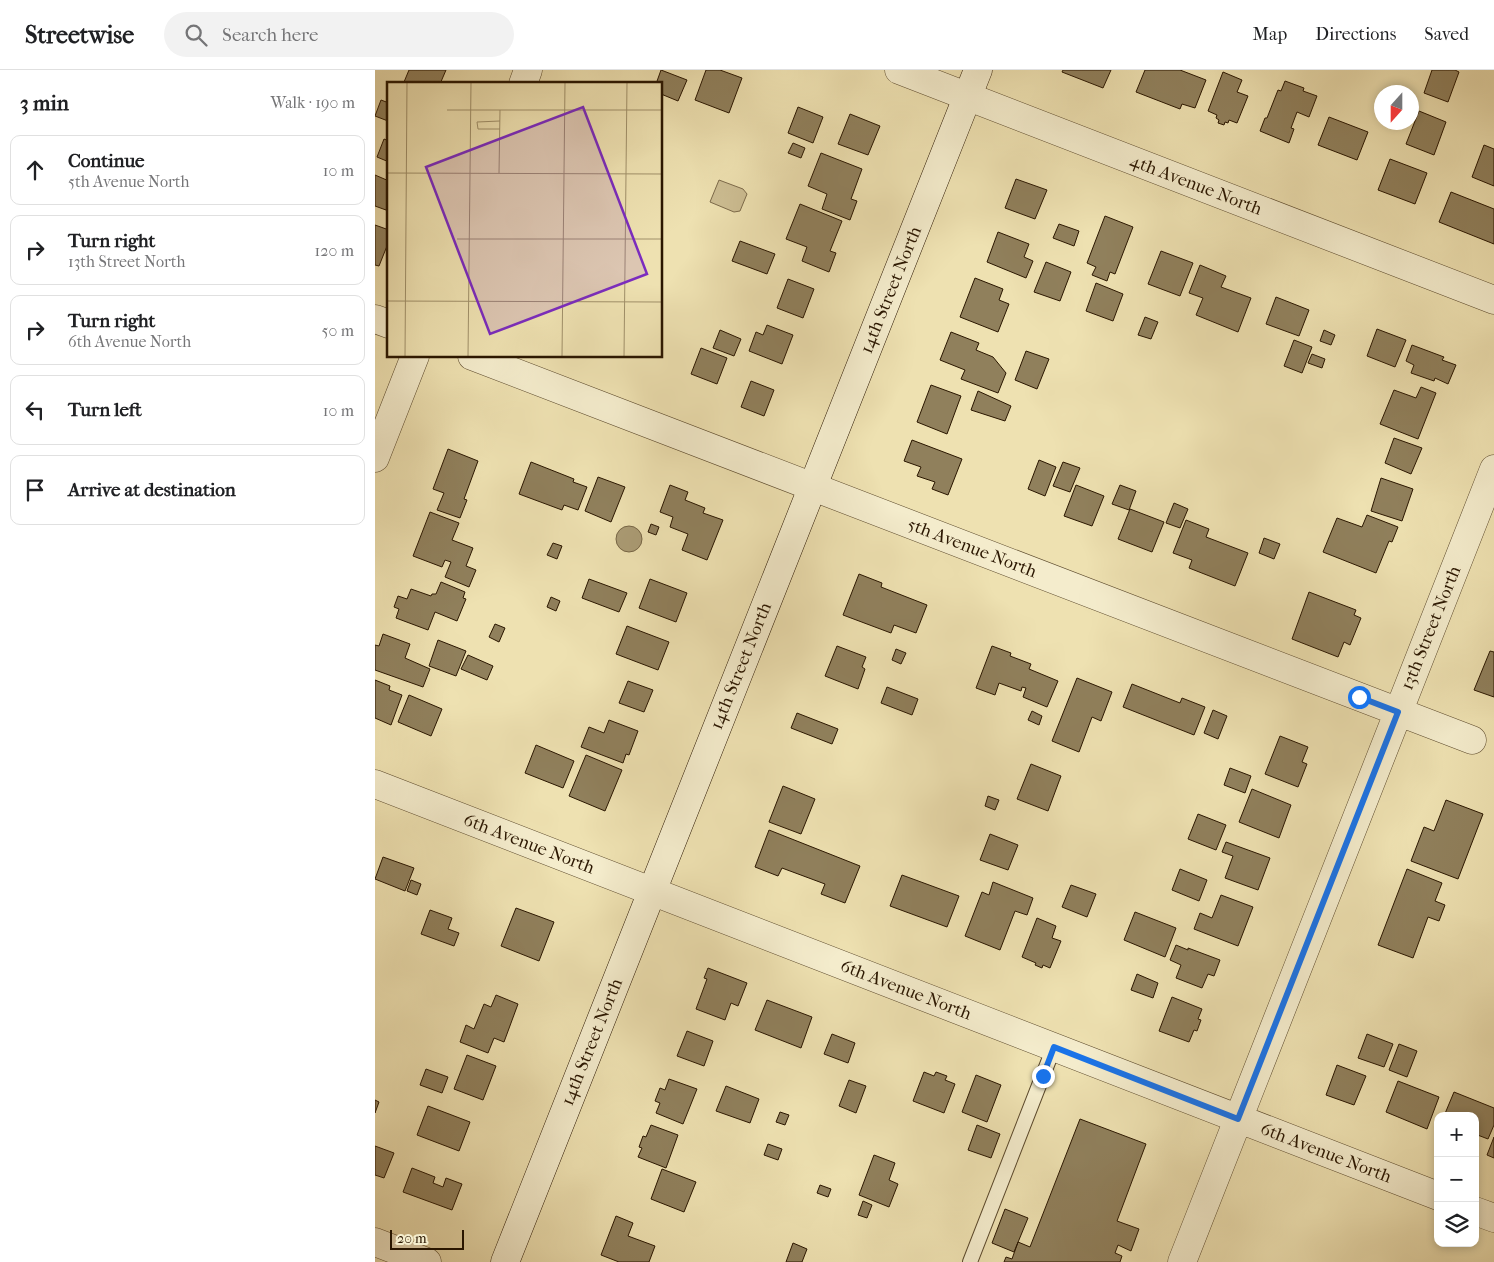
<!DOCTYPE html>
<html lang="en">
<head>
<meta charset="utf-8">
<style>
	:root { --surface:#fff; --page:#f2f2f2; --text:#202124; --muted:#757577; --line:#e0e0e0 }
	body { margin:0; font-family:"IM FELL French Canon",serif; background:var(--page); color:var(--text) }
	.controls { position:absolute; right:15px; bottom:15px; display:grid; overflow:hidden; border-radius:10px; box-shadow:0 2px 8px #0003 }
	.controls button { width:45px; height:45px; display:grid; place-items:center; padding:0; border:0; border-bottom:1px solid var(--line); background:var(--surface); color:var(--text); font:25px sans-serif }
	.compass { position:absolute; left:999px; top:15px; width:45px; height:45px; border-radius:50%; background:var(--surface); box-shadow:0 2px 8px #0003; rotate:201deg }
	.scale { position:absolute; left:15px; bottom:12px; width:74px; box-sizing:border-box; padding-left:5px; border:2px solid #2a1600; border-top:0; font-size:14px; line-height:18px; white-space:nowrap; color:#2a1600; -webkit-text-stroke:4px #f4eccc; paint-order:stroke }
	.stop { position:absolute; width:15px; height:15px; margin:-11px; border:4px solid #1a73e8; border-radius:50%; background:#fff }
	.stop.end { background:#1a73e8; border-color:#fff; box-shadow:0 1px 5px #0008 }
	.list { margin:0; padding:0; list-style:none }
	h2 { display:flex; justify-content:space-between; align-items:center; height:65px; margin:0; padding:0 20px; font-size:21px }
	h2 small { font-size:16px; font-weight:400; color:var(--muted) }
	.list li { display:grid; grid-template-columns:32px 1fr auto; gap:15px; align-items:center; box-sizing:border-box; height:70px; margin:0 10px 10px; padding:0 10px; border:1px solid var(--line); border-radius:10px }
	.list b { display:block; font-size:19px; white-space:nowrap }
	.list p { margin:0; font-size:16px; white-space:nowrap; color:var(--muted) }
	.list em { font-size:16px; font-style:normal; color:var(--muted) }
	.icon { flex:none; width:28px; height:28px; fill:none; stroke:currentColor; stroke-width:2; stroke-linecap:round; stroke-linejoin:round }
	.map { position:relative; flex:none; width:1119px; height:1192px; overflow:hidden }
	header { display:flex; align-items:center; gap:30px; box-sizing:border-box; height:70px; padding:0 25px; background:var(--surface); border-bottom:1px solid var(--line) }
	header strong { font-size:24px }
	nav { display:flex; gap:28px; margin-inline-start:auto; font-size:18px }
	.search { width:350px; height:45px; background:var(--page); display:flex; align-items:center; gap:12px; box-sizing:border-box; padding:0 18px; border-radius:28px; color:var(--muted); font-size:19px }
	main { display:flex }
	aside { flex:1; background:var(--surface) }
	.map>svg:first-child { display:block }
	.green { fill:#cdbe93; stroke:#7c6a4a }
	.water { fill:#ab9c75; stroke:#776646 }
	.building { fill:#90805c; stroke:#2a1600 }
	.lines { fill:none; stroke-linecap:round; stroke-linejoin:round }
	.lane-casing { stroke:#5b492c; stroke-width:16 }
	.street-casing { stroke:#5b492c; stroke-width:29 }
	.secondary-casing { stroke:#2a1600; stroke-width:29 }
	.lane { stroke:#f4eccc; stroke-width:14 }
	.street { stroke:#f4eccc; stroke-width:28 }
	.secondary { stroke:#f4eccc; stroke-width:28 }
	.route { stroke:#1a73e8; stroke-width:6 }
	.labels { text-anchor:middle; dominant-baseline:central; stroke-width:4.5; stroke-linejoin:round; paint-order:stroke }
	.street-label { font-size:18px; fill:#2a1600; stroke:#f4eccc }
	.inset-road { fill:none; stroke:#a0906a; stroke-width:1 }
	.view { fill:#7b2cbf; fill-opacity:0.15; stroke:#7b2cbf; stroke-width:2.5 }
	.inset-edge { fill:none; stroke:#2a1600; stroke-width:2.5 }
</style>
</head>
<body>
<header>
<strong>Streetwise</strong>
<div class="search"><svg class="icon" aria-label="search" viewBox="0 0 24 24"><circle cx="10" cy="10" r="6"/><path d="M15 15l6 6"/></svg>Search here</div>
<nav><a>Map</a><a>Directions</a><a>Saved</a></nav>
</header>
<main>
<aside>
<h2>3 min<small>Walk · 190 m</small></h2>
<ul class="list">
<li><svg class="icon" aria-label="ahead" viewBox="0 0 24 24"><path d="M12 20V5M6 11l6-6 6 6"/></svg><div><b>Continue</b><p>5th Avenue North</p></div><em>10 m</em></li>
<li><svg class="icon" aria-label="right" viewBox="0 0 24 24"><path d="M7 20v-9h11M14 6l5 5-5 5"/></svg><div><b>Turn right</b><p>13th Street North</p></div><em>120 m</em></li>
<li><svg class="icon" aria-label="right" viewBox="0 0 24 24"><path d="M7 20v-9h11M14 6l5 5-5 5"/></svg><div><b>Turn right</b><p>6th Avenue North</p></div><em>50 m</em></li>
<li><svg class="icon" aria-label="left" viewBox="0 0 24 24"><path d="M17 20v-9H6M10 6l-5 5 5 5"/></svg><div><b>Turn left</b></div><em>10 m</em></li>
<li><svg class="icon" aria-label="arrive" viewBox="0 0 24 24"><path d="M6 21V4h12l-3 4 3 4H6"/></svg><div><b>Arrive at destination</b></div></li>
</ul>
</aside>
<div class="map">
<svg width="1119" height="1192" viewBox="0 0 1119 1192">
	<rect width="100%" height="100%" fill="#eee1b1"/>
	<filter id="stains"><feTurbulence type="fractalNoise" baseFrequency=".004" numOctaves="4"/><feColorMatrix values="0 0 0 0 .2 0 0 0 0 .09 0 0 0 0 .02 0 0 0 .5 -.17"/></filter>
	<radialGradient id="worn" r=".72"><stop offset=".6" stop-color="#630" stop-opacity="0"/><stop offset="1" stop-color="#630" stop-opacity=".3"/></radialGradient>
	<path class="green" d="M344,110L368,119L372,124L365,141L359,142L335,132Z"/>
	<path class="water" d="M241 469a13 13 0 1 1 26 0a13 13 0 1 1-26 0Z"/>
	<path class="building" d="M34,0H71L65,14H33L29,12Z
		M286,0L312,10L303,31L286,24V14H281Z
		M331,0H345L367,8L354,43L320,30Z
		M688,0H736L728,18L687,2Z
		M770,0H805L831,10L820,38L807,34L805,39L761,22Z
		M1057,0H1080L1084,2L1073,32L1049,23Z
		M848,2L867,10L862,22L873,26L862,53L854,50L853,53L850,52L849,55L843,53L844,50L841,48L842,45L833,41Z
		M910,11L929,18L928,21L942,26L934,47L922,42L916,58L919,59L914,73L885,61L890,48H892L903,20L906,21Z
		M6,30L14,33L13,51L0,46Z
		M423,37L448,47L438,73L413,63Z
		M1044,41L1071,52L1059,85L1031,74Z
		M475,44L505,56L493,85L463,74Z
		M954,47L993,62L982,90L943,75Z
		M9,69L14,71V92L2,87Z
		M418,73L430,78L426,88L413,83Z
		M1109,75L1119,79V116L1097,107Z
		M446,83L487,99L476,129L482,131L475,150L447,139L452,124L433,116Z
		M1015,89L1052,103L1040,134L1003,120Z
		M0,105L14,111V133L11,140L0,136Z
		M641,109L672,120L660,149L630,138Z
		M1076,122L1119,139V174L1064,152Z
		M425,134L467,151L455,181L461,183L454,202L427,191L432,177L411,169Z
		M730,146L758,157L740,204L735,202L732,211L717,205L721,197L712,193Z
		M684,154L704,161L699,176L678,168Z
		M0,155L14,160V171L4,196L0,195Z
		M623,162L654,174L649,187L658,191L651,208L612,192Z
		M365,171L400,184L392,204L357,191Z
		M786,181L818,193L805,226L773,214Z
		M671,192L696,202L685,231L659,222Z
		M825,195L851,206L846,217L876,228L863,262L821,245L828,228L814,223Z
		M600,208L628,219L624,230L634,234L623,262L585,247Z
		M413,209L439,219L428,248L402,238Z
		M721,213L748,224L738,251L711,241Z
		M901,227L934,240L924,266L891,254Z
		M770,247L783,252L776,269L763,265Z
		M392,255L418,265L407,294L374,281L381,262L388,265Z
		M1002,259L1031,270L1020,297L992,286Z
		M345,260L366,269L359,286L338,278Z
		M949,260L960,265L956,275L945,271Z
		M576,262L604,273L601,280L618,287L631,303L623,323L586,309L590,300L565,290Z
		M919,270L937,277L927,303L909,296Z
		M1037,275L1069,287L1067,290L1081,295L1073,314L1060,308L1059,311L1036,303L1039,295L1031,291Z
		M326,278L352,288L342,314L316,304Z
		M651,281L674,289L662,319L640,310Z
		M937,284L950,289L947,298L933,293Z
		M376,311L399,320L389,346L366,337Z
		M556,315L586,326L572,364L542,352Z
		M1046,317L1061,323L1043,369L1005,354L1019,320L1041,328Z
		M603,321L636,336L630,351L596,340Z
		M1019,368L1047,378L1036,404L1010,393Z
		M537,370L587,389L573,425L557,419L560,412L542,406L546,397L529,391Z
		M73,379L103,391L89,429L92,430L85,448L62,440L69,423L58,419Z
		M664,390L681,397L670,426L653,419Z
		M156,392L199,409L198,412L212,417L203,440L189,435L187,440L144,424Z
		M688,392L705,398L695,422L678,416Z
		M223,407L250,417L236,452L210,441Z
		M1006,408L1038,419L1027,451L996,441Z
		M295,415L313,422L310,430L330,438L328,443L348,450L332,490L307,480L313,464L295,457L298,447L285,442Z
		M701,415L729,426L717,456L689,446Z
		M745,415L761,421L754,440L737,434Z
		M799,433L813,439L805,458L791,453Z
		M755,439L789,452L777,482L743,469Z
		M55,442L84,453L77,470L98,478L91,496L101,500L94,517L70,507L76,492L70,490L67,497L38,486Z
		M992,445L1023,457L1017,472L1014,471L1001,503L948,482L962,448L987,457Z
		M811,450L834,459L831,467L873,483L860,516L814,498L817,490L798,483Z
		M276,454L284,457L281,465L273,462Z
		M889,468L905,474L899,489L884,483Z
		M178,473L187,476L182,489L172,485Z
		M484,504L507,513L506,517L552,535L541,563L519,555L516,563L468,545Z
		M214,509L252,523L244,542L207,528Z
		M275,509L312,523L301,552L264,538Z
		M66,512L90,522L88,528L91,529L82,551L60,542L53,560L21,548L24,539L19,537L23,526L32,529L36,519L56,526L57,524H61Z
		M934,522L981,540L979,545L986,548L975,575L969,572L963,587L917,569Z
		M176,527L185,531L181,541L172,537Z
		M120,554L130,558L124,572L114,567Z
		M252,556L294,572L283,600L241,584Z
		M8,564L35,574L30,588L55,599L48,617L0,600V575L4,576Z
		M63,570L91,581L81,606L54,596Z
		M462,576L491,587L487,597L490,599L483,619L450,606Z
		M617,576L636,583L635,586L656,594L654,599L683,611L672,637L648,627L651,618L647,617L646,621L624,613L620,625L601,618Z
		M521,579L531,583L526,594L517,590Z
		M1115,581L1119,582V627L1099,620Z
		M93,585L118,596L112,610L86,599Z
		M702,608L737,622L726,651L717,647L704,682L677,671Z
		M0,610L15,616L14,620L27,625L16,655L0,648Z
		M253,611L278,620L269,642L244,633Z
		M757,614L805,633L807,628L830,637L819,665L748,637Z
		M512,617L543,629L537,645L506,633Z
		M34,625L67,639L56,666L23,652Z
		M838,640L852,646L843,669L829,663Z
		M657,641L667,646L664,655L653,650Z
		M422,643L463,659L457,674L416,658Z
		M234,650L263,661L254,685L251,684L248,693L206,677L214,657L229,663Z
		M905,666L933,677L927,692L932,694L923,717L890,704Z
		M161,675L199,691L188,718L150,703Z
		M211,685L247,700L230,741L194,726Z
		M656,694L686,706L673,741L642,729Z
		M855,698L876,706L870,723L849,715Z
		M408,716L440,729L426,764L394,752Z
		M877,719L916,735L904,768L864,752Z
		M613,726L624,730L620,740L610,736Z
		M1071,730L1108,744L1083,809L1036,791L1049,757L1059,761Z
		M823,744L851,755L841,780L813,769Z
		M394,760L485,796L470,833L446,824L450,814L407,798L403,806L380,797Z
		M615,764L643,775L633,800L605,790Z
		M851,772L895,788L883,820L850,808L858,786L847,782Z
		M8,787L39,798L30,821L0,809Z
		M805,799L832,810L824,831L797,820Z
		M1032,799L1067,813L1060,831L1070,835L1064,851L1053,847L1038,888L1003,875Z
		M527,805L584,826L572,857L515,836Z
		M36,810L46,814L42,825L32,821Z
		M618,812L658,828L652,845L640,841L625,880L590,866L607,822L614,825Z
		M696,815L721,824L712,847L687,837Z
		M846,825L878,837L863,876L819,859L825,843L837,848Z
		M141,838L179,852L164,891L126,876Z
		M55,840L77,848L73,859L84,863L79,876L46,864Z
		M760,842L801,858L790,887L749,870Z
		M662,848L681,856L677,868L686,871L675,898L668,895L667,898L660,895L661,893L647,887Z
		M801,875L813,880V878L845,890L839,906L833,904L827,918L801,908L806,895L795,890Z
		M333,898L372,913L363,936L356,933L350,950L321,939L332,909L329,908Z
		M762,904L783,913L778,928L756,920Z
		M121,925L143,934L129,972L119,968L113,983L85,972L91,955L99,959L109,934L116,937Z
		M797,927L827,939L823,949L826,950L822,961L819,960L814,972L784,961Z
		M392,930L437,947L426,978L380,960Z
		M312,961L338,971L329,996L302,986Z
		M457,964L480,973L473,993L449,984Z
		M992,964L1018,974L1009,997L983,988Z
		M1024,974L1042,981L1032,1007L1014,1000Z
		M92,985L121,996L108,1030L79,1019Z
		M962,995L991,1006L979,1035L951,1025Z
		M51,999L73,1007L67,1023L45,1015Z
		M549,1002L559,1006L561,1002L572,1006L570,1010L580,1014L569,1043L538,1031Z
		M601,1005L626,1015L612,1052L587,1042Z
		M294,1009L322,1019L308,1054L281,1043L285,1033L280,1031L285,1018L290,1020Z
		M474,1010L491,1016L481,1043L464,1036Z
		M1023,1011L1064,1027L1052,1059L1011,1042Z
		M351,1016L384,1029L375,1053L341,1041Z
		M1079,1022L1119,1038V1055L1113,1069L1100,1064V1046H1069Z
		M0,1030L4,1032L0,1043Z
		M53,1036L95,1052L84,1081L42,1065Z
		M405,1042L414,1045L410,1055L401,1052Z
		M705,1049L771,1074L742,1151L764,1159L756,1181L743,1175L740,1183L747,1186L745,1192H629L631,1187L637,1189L643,1172L655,1177Z
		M276,1055L303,1065L291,1098L263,1087L267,1078L264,1077L268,1066L271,1067Z
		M602,1055L625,1064L616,1088L593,1080Z
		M1119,1067V1088L1112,1085Z
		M393,1074L407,1079L403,1090L389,1085Z
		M0,1076L19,1083L9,1108L0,1105Z
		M499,1085L520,1093L514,1110L523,1114L514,1137L484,1125Z
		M37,1098L60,1107L58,1113L68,1117L71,1108L87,1114L77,1140L28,1122Z
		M287,1099L321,1112L309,1142L276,1129Z
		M445,1115L456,1119L453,1127L442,1123Z
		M488,1131L497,1135L492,1148L483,1145Z
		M630,1139L653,1148L639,1182L617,1173Z
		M241,1146L258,1153L253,1166L280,1176L274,1192H244L226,1185Z
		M418,1173L432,1179L427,1192H411Z"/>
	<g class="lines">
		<defs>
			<path id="lane" d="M595,1192L679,977"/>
			<path id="street" d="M524,0L1119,230
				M148,14L153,0
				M0,249L14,254
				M97,286L1097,670
				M0,388L40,286
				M0,714L1063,1126
				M1100,1141L1119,1148
				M0,1172L52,1192
				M807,1192L1119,399"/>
			<path id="secondary" d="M130,1192L603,0"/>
		</defs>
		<use href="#lane" class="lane-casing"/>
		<use href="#street" class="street-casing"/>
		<use href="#secondary" class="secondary-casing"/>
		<use href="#lane" class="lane"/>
		<use href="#street" class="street"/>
		<use href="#secondary" class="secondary"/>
	</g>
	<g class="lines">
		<path class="route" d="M668,1006L679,977L863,1049L1023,642L984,627"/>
	</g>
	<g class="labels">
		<g class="street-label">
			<text transform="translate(821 115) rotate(21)">4th Avenue North</text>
			<text transform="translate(516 220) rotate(-68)">14th Street North</text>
			<text transform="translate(597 478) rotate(21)">5th Avenue North</text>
			<text transform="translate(1056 558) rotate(-68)">13th Street North</text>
			<text transform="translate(366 596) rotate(-68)">14th Street North</text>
			<text transform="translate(154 774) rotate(21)">6th Avenue North</text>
			<text transform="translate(531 920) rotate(21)">6th Avenue North</text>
			<text transform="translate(217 972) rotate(-68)">14th Street North</text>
			<text transform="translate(951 1083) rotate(21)">6th Avenue North</text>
		</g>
	</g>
	<g transform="translate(12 12)">
		<rect width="275" height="275" fill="#eee1b1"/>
		<path class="inset-road" d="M60,28H275M113,47H91L90,40L113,39M0,91L275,92M112,91L113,28M70,157H275M0,219L275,220M18,275L20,0M81,275L84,0M175,275L178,0M237,275L240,0"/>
		<path class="view" d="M196,25L260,192L103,252L39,85Z"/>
		<rect width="275" height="275" class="inset-edge"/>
	</g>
	<rect width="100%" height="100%" filter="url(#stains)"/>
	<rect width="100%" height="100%" fill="url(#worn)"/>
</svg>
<div class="controls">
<button>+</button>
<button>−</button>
<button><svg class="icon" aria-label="layers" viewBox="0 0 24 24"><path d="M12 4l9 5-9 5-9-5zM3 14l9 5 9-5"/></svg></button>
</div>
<svg class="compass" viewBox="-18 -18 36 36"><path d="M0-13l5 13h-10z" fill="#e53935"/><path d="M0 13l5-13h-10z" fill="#757577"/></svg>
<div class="scale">20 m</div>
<div class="stop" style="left:984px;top:627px"></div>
<div class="stop end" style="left:668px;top:1006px"></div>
</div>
</main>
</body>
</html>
